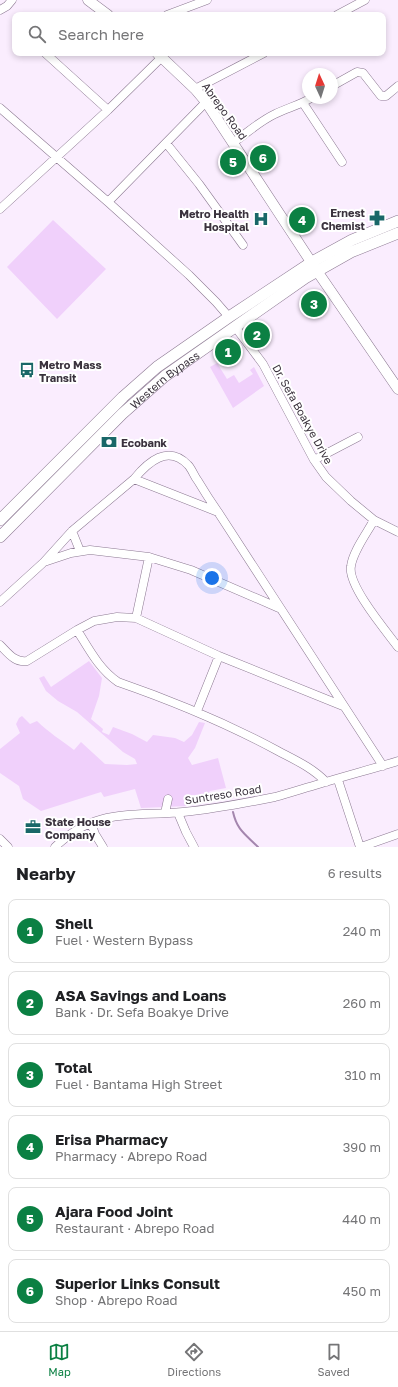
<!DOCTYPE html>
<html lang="en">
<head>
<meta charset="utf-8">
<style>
	:root { --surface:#fff; --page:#f2f2f2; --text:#202124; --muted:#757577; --line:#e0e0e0; --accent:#0b8043 }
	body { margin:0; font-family:"Golos Text",sans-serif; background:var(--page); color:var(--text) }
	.compass { position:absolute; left:302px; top:68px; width:36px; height:36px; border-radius:50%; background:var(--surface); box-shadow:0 2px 6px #0003; rotate:356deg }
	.you { position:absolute; left:212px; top:578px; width:14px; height:14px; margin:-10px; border:3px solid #fff; border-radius:50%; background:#1a73e8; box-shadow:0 0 0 6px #1a73e833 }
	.badge { display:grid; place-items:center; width:26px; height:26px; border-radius:50%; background:var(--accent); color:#fff; font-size:13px; font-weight:700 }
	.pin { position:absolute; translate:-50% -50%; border:2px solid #fff; box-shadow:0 1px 4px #0006 }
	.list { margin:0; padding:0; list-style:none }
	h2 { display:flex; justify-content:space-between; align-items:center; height:52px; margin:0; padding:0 16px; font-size:17px }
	h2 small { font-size:13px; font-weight:400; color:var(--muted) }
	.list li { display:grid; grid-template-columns:26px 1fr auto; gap:12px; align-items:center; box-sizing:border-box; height:64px; margin:0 8px 8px; padding:0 8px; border:1px solid var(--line); border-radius:8px }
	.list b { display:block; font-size:15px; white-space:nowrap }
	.list p { margin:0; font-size:13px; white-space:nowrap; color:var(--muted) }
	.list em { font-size:13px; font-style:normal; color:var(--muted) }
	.icon { flex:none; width:22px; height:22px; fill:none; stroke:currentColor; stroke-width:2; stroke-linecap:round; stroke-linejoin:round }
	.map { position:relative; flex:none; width:398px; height:847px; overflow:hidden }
	.search { position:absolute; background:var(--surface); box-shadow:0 2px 6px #0003; left:12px; right:12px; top:12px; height:44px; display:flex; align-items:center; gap:10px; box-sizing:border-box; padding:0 14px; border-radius:8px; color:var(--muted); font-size:15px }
	.sheet { height:484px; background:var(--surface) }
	nav { display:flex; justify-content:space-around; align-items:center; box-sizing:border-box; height:56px; border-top:1px solid var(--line); background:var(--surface); font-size:11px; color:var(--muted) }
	nav a { display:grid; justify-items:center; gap:2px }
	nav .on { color:var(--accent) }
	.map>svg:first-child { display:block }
	.green { fill:#f0d0fb }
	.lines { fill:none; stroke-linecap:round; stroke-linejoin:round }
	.stream { stroke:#a486ae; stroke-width:2 }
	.minor-casing { stroke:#8c7992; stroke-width:9 }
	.major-casing { stroke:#8c7992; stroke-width:11 }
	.highway-casing { stroke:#8c7992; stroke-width:12 }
	.minor { stroke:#fff; stroke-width:8 }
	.major { stroke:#fff; stroke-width:10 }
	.highway { stroke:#fff; stroke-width:11 }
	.labels { text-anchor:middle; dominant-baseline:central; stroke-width:4; stroke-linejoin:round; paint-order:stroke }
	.street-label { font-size:11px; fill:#3a323d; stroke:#fff }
	.poi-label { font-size:11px; font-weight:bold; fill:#3a323d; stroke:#fff; text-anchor:start }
</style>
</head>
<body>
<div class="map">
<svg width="398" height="847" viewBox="0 0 398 847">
	<rect width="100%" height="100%" fill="#faedfe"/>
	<path class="green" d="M53,220L106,269L57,319L7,267Z
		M217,363L227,379L234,375L239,383L253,374L250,370L254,367L264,386L233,408L210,367Z
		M89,661L102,678L99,696L91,719L103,729L102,732L109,735L113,727L132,734L147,742L153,735L175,738L184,742L192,735L199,722L205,723L195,748L188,758L192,765L218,758L226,788L210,791L207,795H188L187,806L141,808L135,789L104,797L101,792L41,811L23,799L19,786L0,773V749L20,733L16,724L19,718L22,716L30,724L37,721C48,732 61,740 74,750L81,742L105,764L127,765L137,764L135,759L123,752L77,712L58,701L46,691L39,678L44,676L51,687Z"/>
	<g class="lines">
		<path class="stream" d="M233,812C237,830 245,834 258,847"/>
		<defs>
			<path id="minor" d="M0,10L7,6L12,0
				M167,15L207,0
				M337,15L365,0
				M45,53L108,110
				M332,86L357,72L363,73L381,96H386L398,86
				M195,89L264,53
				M303,103L342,162
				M0,108L108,202L189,275L216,302L229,317
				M234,142C247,133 260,121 275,114C287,108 300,105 311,98
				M166,143L199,184L243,245
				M108,202L206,102
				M0,209L108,110L161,58
				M236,328L263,364L314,460L326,477L351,501L374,520L398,532
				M314,460L358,437
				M134,479C148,462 168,444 188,465C192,469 194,476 198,481C204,491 211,502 218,512
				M374,520C367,533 353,551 351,566C347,585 386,631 398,647
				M72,531L80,551
				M44,562L72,531L134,479L218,512L383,766
				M0,602L44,562L71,553L90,550L149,557L191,570L279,608
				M136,618L149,557
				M77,630C89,649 99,669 118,682C173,701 226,723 278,751C295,760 313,768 326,782
				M0,645C8,653 15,663 27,661L77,630L94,621L117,617L136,618L219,656L343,706
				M197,711L219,656
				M338,780L360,847
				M165,813L168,799
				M178,813L186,832L194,847
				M91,823L95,834L103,847
				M0,839L8,847
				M55,847C96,807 132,817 183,812C214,809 245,803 275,797C290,793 305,788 319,784C345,776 372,769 398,761
				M361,847L398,834"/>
			<path id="major" d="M88,0L108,15
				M157,53L195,89L206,102L317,271L398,389"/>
			<g id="highway">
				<path d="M0,520L123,397L157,367L229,317L312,262L352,240L398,221"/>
				<path id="s1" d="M0,537L122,414L165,376L305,278L351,252L398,233"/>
			</g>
		</defs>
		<use href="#minor" class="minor-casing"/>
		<use href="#major" class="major-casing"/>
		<use href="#highway" class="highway-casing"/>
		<use href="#minor" class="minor"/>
		<use href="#major" class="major"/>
		<use href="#highway" class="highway"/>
	</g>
	<defs>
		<symbol id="pharmacy-bare" viewBox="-9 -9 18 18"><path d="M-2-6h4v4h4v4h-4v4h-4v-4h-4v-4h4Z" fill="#196768" stroke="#fff" stroke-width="2.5" paint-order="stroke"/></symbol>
		<symbol id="hospital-bare" viewBox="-9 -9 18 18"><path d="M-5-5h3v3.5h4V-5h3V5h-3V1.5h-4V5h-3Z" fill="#196768" stroke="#fff" stroke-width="2.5" paint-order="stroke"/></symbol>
		<symbol id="bus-bare" viewBox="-9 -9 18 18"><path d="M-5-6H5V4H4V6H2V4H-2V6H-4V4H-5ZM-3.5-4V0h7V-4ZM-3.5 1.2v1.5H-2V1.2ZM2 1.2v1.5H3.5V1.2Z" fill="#196768" stroke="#fff" stroke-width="2.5" paint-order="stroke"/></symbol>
		<symbol id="bank-bare" viewBox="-9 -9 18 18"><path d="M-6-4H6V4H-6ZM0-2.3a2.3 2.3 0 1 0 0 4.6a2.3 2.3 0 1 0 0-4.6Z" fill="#196768" stroke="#fff" stroke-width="2.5" paint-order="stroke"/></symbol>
		<symbol id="office-bare" viewBox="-9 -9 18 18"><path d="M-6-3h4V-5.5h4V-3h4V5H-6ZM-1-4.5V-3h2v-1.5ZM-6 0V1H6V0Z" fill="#196768" stroke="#fff" stroke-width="2.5" paint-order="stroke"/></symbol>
	</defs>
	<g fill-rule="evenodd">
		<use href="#pharmacy-bare" x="366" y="207" width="22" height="22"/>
		<use href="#hospital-bare" x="250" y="208" width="22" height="22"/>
		<use href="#bus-bare" x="16" y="359" width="22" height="22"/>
		<use href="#bank-bare" x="98" y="431" width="22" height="22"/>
		<use href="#office-bare" x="22" y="816" width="22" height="22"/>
	</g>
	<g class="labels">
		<g class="street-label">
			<text transform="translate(225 111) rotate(54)">Abrepo Road</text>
			<text stroke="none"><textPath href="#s1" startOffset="228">Western Bypass</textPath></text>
			<text transform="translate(303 414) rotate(61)">Dr. Sefa Boakye Drive</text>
			<text transform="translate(223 794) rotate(-9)">Suntreso Road</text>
		</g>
		<g class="poi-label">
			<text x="365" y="212" text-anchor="end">Ernest<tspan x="365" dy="13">Chemist</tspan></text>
			<text x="249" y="213" text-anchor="end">Metro Health<tspan x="249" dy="13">Hospital</tspan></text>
			<text x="39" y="364">Metro Mass<tspan x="39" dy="13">Transit</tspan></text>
			<text x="121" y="442">Ecobank</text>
			<text x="45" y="821">State House<tspan x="45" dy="13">Company</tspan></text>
		</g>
	</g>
</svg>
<svg class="compass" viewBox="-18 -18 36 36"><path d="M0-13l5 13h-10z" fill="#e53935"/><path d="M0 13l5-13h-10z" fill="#757577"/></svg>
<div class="you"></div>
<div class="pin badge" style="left:228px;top:352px">1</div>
<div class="pin badge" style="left:257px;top:335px">2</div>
<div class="pin badge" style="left:314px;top:304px">3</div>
<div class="pin badge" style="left:302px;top:220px">4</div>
<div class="pin badge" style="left:233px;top:162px">5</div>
<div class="pin badge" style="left:263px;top:158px">6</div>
<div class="search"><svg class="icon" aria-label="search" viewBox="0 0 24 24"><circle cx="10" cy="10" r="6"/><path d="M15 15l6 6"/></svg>Search here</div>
</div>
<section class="sheet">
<h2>Nearby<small>6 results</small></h2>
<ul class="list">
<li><span class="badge">1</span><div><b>Shell</b><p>Fuel · Western Bypass</p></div><em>240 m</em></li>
<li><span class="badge">2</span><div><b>ASA Savings and Loans</b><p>Bank · Dr. Sefa Boakye Drive</p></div><em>260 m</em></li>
<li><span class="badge">3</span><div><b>Total</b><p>Fuel · Bantama High Street</p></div><em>310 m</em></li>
<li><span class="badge">4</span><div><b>Erisa Pharmacy</b><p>Pharmacy · Abrepo Road</p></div><em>390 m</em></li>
<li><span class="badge">5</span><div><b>Ajara Food Joint</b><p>Restaurant · Abrepo Road</p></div><em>440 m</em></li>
<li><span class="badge">6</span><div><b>Superior Links Consult</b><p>Shop · Abrepo Road</p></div><em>450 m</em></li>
</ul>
</section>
<nav>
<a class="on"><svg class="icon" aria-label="map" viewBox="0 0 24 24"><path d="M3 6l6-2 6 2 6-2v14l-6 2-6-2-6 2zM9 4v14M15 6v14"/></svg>Map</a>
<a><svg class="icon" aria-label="directions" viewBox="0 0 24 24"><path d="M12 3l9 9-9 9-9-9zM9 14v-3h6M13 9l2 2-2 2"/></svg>Directions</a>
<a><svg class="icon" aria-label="saved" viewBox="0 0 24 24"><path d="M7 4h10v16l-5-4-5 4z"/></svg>Saved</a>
</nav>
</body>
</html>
